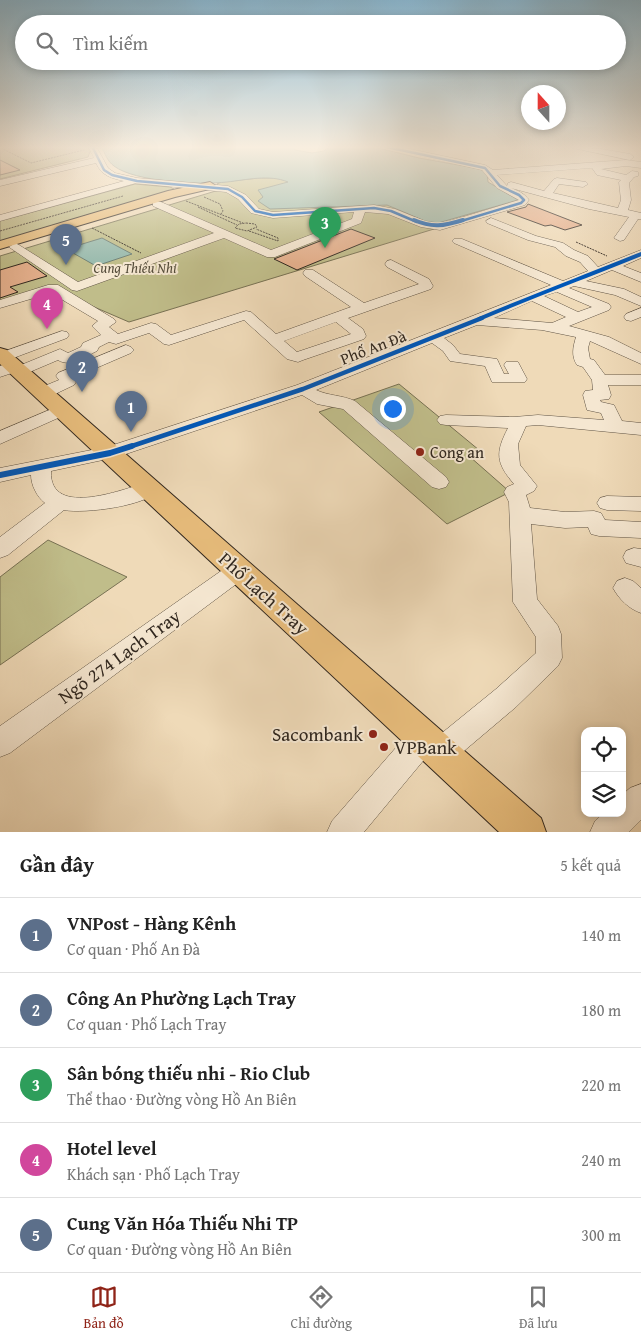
<!DOCTYPE html>
<html lang="vi">
<head>
<meta charset="utf-8">
<style>
	:root { --surface:#fff; --page:#f6f6f6; --text:#222; --muted:#767676; --line:#e0e0e0; --accent:#8f2418 }
	body { margin:0; font-family:"Gentium Book Plus",serif; background:var(--page); color:var(--text) }
	.controls { position:absolute; right:15px; bottom:15px; display:grid; overflow:hidden; border-radius:10px; box-shadow:0 2px 8px #0003 }
	.controls button { width:45px; height:45px; display:grid; place-items:center; padding:0; border:0; border-bottom:1px solid var(--line); background:var(--surface); color:var(--text); font:25px sans-serif }
	.compass { position:absolute; left:521px; top:85px; width:45px; height:45px; border-radius:50%; background:var(--surface); box-shadow:0 2px 8px #0003; rotate:339deg }
	.you { position:absolute; left:392px; top:408px; width:18px; height:18px; margin:-12px; border:4px solid #fff; border-radius:50%; background:#1a73e8; box-shadow:0 0 0 8px #1a73e833 }
	.badge { display:grid; place-items:center; width:32px; height:32px; border-radius:50%; background:var(--accent); color:#fff; font-size:16px; font-weight:700 }
	.pin { position:absolute; translate:-50% -41px; filter:drop-shadow(0 1px 2px #0008) }
	.pin::after { content:''; position:absolute; top:26px; width:18px; height:15px; background:inherit; clip-path:polygon(0 0,100% 0,50% 100%) }
	.list { margin:0; padding:0; list-style:none }
	h2 { display:flex; justify-content:space-between; align-items:center; height:65px; margin:0; padding:0 20px; font-size:21px }
	h2 small { font-size:16px; font-weight:400; color:var(--muted) }
	.list li { display:grid; grid-template-columns:32px 1fr auto; gap:15px; align-items:center; box-sizing:border-box; height:75px; padding:0 20px; border-top:1px solid var(--line) }
	.list b { display:block; font-size:19px; white-space:nowrap }
	.list p { margin:0; font-size:16px; white-space:nowrap; color:var(--muted) }
	.list em { font-size:16px; font-style:normal; color:var(--muted) }
	.icon { flex:none; width:28px; height:28px; fill:none; stroke:currentColor; stroke-width:2; stroke-linecap:round; stroke-linejoin:round }
	.map { position:relative; flex:none; width:641px; height:832px; overflow:hidden }
	.search { position:absolute; background:var(--surface); box-shadow:0 2px 8px #0003; left:15px; right:15px; top:15px; height:55px; display:flex; align-items:center; gap:12px; box-sizing:border-box; padding:0 18px; border-radius:28px; color:var(--muted); font-size:19px }
	.sheet { height:440px; background:var(--surface) }
	nav { display:flex; justify-content:space-around; align-items:center; box-sizing:border-box; height:70px; border-top:1px solid var(--line); background:var(--surface); font-size:14px; color:var(--muted) }
	nav a { display:grid; justify-items:center; gap:2px }
	nav .on { color:var(--accent) }
	.map>svg:first-child { display:block }
	.green { fill:#c0bd8a; stroke:#787254 }
	.water { fill:#9abbae; stroke:#708075 }
	.building { fill:#e7b28f; stroke:#30271f }
	.lines { fill:none; stroke-linecap:round; stroke-linejoin:round }
	.minor-casing { stroke:#605445; stroke-width:1 }
	.major-casing { stroke:#30271f; stroke-width:2 }
	.path { stroke:#30271f; stroke-width:1; stroke-dasharray:2 1; stroke-linecap:butt }
	.minor { fill:#f5e7d1; fill-rule:evenodd }
	.major { fill:#e8bd7c; fill-rule:evenodd }
	.cycleway-far3-casing { stroke:#f5e7d1; stroke-width:4.5 }
	.cycleway-far2-casing { stroke:#f5e7d1; stroke-width:6 }
	.cycleway-far1-casing { stroke:#f5e7d1; stroke-width:8 }
	.cycleway-casing { stroke:#f5e7d1; stroke-width:9 }
	.cycleway-far3 { stroke:#0057b8; stroke-width:2.5 }
	.cycleway-far2 { stroke:#0057b8; stroke-width:4 }
	.cycleway-far1 { stroke:#0057b8; stroke-width:4.5 }
	.cycleway { stroke:#0057b8; stroke-width:6 }
	.poi-dot { fill:#8f2418; stroke:#f5e7d1; stroke-width:2 }
	.labels { text-anchor:middle; dominant-baseline:central; stroke-width:4; stroke-linejoin:round; paint-order:stroke }
	.far-park-label { font-size:14px; font-style:italic; fill:#544c3a; stroke:#f5e7d1 }
	.street-label { font-size:16px; fill:#30271f; stroke:#f5e7d1 }
	.poi-label { font-size:16px; fill:#30271f; stroke:#f5e7d1; text-anchor:start }
	.near-street-label { font-size:19px; fill:#30271f; stroke:#f5e7d1 }
	.near-poi-label { font-size:19px; fill:#30271f; stroke:#f5e7d1; text-anchor:end }
</style>
</head>
<body>
<div class="map">
<svg width="641" height="832" viewBox="0 0 641 832">
	<rect width="100%" height="100%" fill="#efdab8"/>
	<filter id="stains"><feTurbulence type="fractalNoise" baseFrequency=".004" numOctaves="4"/><feColorMatrix values="0 0 0 0 .2 0 0 0 0 .09 0 0 0 0 .02 0 0 0 .5 -.17"/></filter>
	<radialGradient id="worn" r=".72"><stop offset=".6" stop-color="#630" stop-opacity="0"/><stop offset="1" stop-color="#630" stop-opacity=".3"/></radialGradient>
	<path class="green" d="M0,146H90L91,149L88,157L0,179Z
		M259,178H284L350,203L392,205L432,223L434,229L129,322L50,288L0,304V256L219,190L217,184L221,182Z
		M135,184L170,187L174,189L171,192L0,242V221Z
		M399,384L479,450L469,456L510,492L447,524L319,412Z
		M48,540L127,577L0,665V577Z"/>
	<path class="water" d="M101,146H292L295,150L312,153L324,151L330,146H370L419,158L480,169L487,173L488,182L518,200L438,223L425,221L387,205L270,209L258,201L263,197L258,190L288,182C269,174 246,180 227,182C200,185 135,182 114,166C107,161 105,153 101,146Z
		M102,238L132,254L96,266L66,249Z"/>
	<path class="building" d="M0,160L20,170L0,175Z
		M528,204L582,225L565,230L551,225L545,226L507,212L526,207Z
		M351,229L375,238L297,270L274,259Z
		M27,262L47,276L10,287L18,292L0,298V270Z"/>
	<g class="lines">
		<defs>
			<path id="minor" d="M88,146H96L108,168L115,173L137,178L228,186L246,195L259,209L273,212L374,205L395,209L427,222L440,224L519,200L497,188L482,170L378,146H396L485,165L493,170L626,160L641,162V168L626,166L601,169L626,175L632,171L638,172V176L634,177L629,183L631,200L628,210L641,213V219H638L624,240L620,241L614,238L629,217L589,209L511,188C518,191 524,193 529,200L525,205L440,230L421,227L388,214L365,212L361,223L275,257H267L224,238L77,291L72,290L9,247L15,243L19,245L78,282L214,233L153,206V202H161L271,250L352,219L354,212L273,218L251,213L238,199L226,192L136,183L0,221V215L124,181C111,178 102,176 96,163L0,186V180L94,158ZM592,168L597,175L621,180L619,182L621,200L618,208L553,193L559,184L583,187L588,184L586,182L557,178L554,179L544,191L511,182L508,183L507,186L497,175Z
				M564,146H585L630,154L634,157L630,160Z
				M491,218L536,236L563,243L574,250L588,256L598,267L641,250V258L623,266L641,273V282L612,270L586,281L624,289L641,297V306L615,295L574,286L569,288L609,304L611,307L609,310L569,326L609,337L641,353V364L590,341L588,348L590,359L594,360L605,375H641V385H608L611,395L609,399L600,400L601,402L614,405L622,421L641,423V435L538,425L526,426L518,444L520,465L537,486L534,491L526,495L530,508L565,512L594,511L601,513L605,520L641,522V538L599,536L591,534L588,527L565,528L531,524L537,599L558,626L561,634L562,658L558,666L516,707L451,762L441,767L431,762L428,755L364,832H327L332,821L413,728L423,724L433,728L437,737L496,689L536,653V637L513,602L509,502L504,492L507,487L514,484C496,463 495,453 508,428L446,425L440,424L437,420L440,416L446,415L514,417L538,415L604,420L601,413L587,410L583,395L585,391L593,390L592,380L583,367L577,365C571,356 573,347 576,337L542,330L477,325L444,338L453,345L460,354L497,359L504,374H509L504,365L506,362H518L527,379L525,382H492L485,366L450,361L443,351L432,343L316,390C329,396 342,395 355,401L446,477L449,482L446,487L439,489L432,487L343,409L317,404L302,395L117,457L51,471C49,520 127,488 151,481L158,483L161,488C150,506 84,514 64,510L8,555L0,558V537L45,503C37,497 31,485 31,475L0,482V468L107,447L297,385L551,285L454,243L452,241L454,239H462L563,281L588,271L580,262L566,256L555,247L528,240L487,223L486,221ZM557,292L592,307L578,312L544,296ZM532,301L566,317L552,323L494,318Z
				M391,260L429,279L433,286L431,289L348,318L363,329L366,336L364,339L303,360L298,362L287,359L244,320L169,345L164,344L149,333L116,344L109,342L99,347L97,351C86,356 70,368 58,360L25,374L19,376L12,373L0,377V366C7,363 15,359 21,365L60,349L68,353L81,347L83,343L101,335L92,326L98,321L51,293L0,308V300L48,285H58L114,319L116,322L109,327L118,334L151,323L156,324L171,335L246,311L251,312L276,334L351,307L305,276L303,273L305,270H313L364,303L419,284L387,267L385,264L387,261ZM336,322L351,334L297,352L284,341Z
				M641,308V317L631,321L626,320L624,317L626,314Z
				M62,331L67,332L69,335L67,338L8,360L0,361V353Z
				M126,345L131,347L134,350L131,353L73,378L76,382L74,385L49,397H37L35,393L37,389L59,380L56,376L58,373Z
				M61,405L67,406L70,410L67,414L0,444V431Z
				M607,496L641,497V511L607,510L600,508L597,503L600,498Z
				M634,548L641,549V567L626,563L623,557L626,551Z
				M239,561L247,564L250,570L247,576L10,753L0,757V726L231,564Z
				M625,578L633,581L641,588V613C629,609 619,599 613,588L617,581Z
				M641,784V820L629,832H590L595,821L603,813H622V795L630,788Z"/>
			<path id="major" d="M210,182L216,186L214,188L175,197L0,249V241L168,191Z
				M0,348L7,350L541,818L546,832H499L0,364Z"/>
		</defs>
		<use href="#minor" class="minor-casing"/>
		<use href="#major" class="major-casing"/>
		<path class="path" d="M1,148L31,163L84,150
			M2,148L8,146
			M204,197L220,204L223,211L221,214
			M186,201L243,223
			M198,207L237,225
			M246,223L255,224L257,227L247,231L235,228L239,224Z
			M92,228L141,253
			M0,231L123,196
			M249,231L278,241V238L256,229
			M576,242L607,256"/>
		<use href="#minor" class="minor"/>
		<use href="#major" class="major"/>
		<defs>
			<path id="cycleway-far3" d="M92,146L104,170L112,175L137,181L228,189L242,197L255,211L273,215L374,208L391,211L417,222
				M382,146L485,168L500,186L519,195L524,200L521,203L458,222"/>
			<path id="cycleway-far2" d="M414,220C432,228 444,226 463,220
				M479,319C533,296 587,276 641,254"/>
			<path id="cycleway-far1" d="M129,447L303,389L482,318"/>
			<path id="cycleway" d="M0,475L110,453L132,446"/>
		</defs>
		<use href="#cycleway-far3" class="cycleway-far3-casing"/>
		<use href="#cycleway-far2" class="cycleway-far2-casing"/>
		<use href="#cycleway-far1" class="cycleway-far1-casing"/>
		<use href="#cycleway" class="cycleway-casing"/>
		<use href="#cycleway-far3" class="cycleway-far3"/>
		<use href="#cycleway-far2" class="cycleway-far2"/>
		<use href="#cycleway-far1" class="cycleway-far1"/>
		<use href="#cycleway" class="cycleway"/>
	</g>
	<linearGradient id="sky" x2="0" y2="1"><stop stop-color="#89b7d1"/><stop offset="0.56" stop-color="#f8eedf"/><stop offset="1" stop-color="#f8eedf" stop-opacity="0"/></linearGradient>
	<rect width="641" height="263" fill="url(#sky)"/>
	<g class="poi-dot">
		<circle cx="420" cy="452" r="5"/>
		<circle cx="373" cy="734" r="5"/>
		<circle cx="384" cy="747" r="5"/>
	</g>
	<g class="labels">
		<g class="far-park-label">
			<text x="135" y="268">Cung Thiếu Nhi</text>
		</g>
		<g class="street-label">
			<text transform="translate(373 347) rotate(-21)">Phố An Đà</text>
		</g>
		<g class="poi-label">
			<text x="430" y="452">Cong an</text>
		</g>
		<g class="near-street-label">
			<text transform="translate(264 593) rotate(42)">Phố Lạch Tray</text>
			<text transform="translate(119 656) rotate(-36)">Ngõ 274 Lạch Tray</text>
		</g>
		<g class="near-poi-label">
			<text x="363" y="734">Sacombank</text>
			<text x="394" y="747" text-anchor="start">VPBank</text>
		</g>
	</g>
	<rect width="100%" height="100%" filter="url(#stains)"/>
	<rect width="100%" height="100%" fill="url(#worn)"/>
</svg>
<div class="controls">
<button><svg class="icon" aria-label="locate" viewBox="0 0 24 24"><circle cx="12" cy="12" r="6"/><path d="M12 2v4M12 18v4M2 12h4M18 12h4"/></svg></button>
<button><svg class="icon" aria-label="layers" viewBox="0 0 24 24"><path d="M12 4l9 5-9 5-9-5zM3 14l9 5 9-5"/></svg></button>
</div>
<svg class="compass" viewBox="-18 -18 36 36"><path d="M0-13l5 13h-10z" fill="#e53935"/><path d="M0 13l5-13h-10z" fill="#767676"/></svg>
<div class="you"></div>
<div class="pin badge" style="left:131px;top:432px;background:#5c6f8a">1</div>
<div class="pin badge" style="left:82px;top:392px;background:#5c6f8a">2</div>
<div class="pin badge" style="left:325px;top:248px;background:#2e9e5b">3</div>
<div class="pin badge" style="left:47px;top:329px;background:#d1479c">4</div>
<div class="pin badge" style="left:66px;top:265px;background:#5c6f8a">5</div>
<div class="search"><svg class="icon" aria-label="search" viewBox="0 0 24 24"><circle cx="10" cy="10" r="6"/><path d="M15 15l6 6"/></svg>Tìm kiếm</div>
</div>
<section class="sheet">
<h2>Gần đây<small>5 kết quả</small></h2>
<ul class="list">
<li><span class="badge" style="background:#5c6f8a">1</span><div><b>VNPost - Hàng Kênh</b><p>Cơ quan · Phố An Đà</p></div><em>140 m</em></li>
<li><span class="badge" style="background:#5c6f8a">2</span><div><b>Công An Phường Lạch Tray</b><p>Cơ quan · Phố Lạch Tray</p></div><em>180 m</em></li>
<li><span class="badge" style="background:#2e9e5b">3</span><div><b>Sân bóng thiếu nhi - Rio Club</b><p>Thể thao · Đường vòng Hồ An Biên</p></div><em>220 m</em></li>
<li><span class="badge" style="background:#d1479c">4</span><div><b>Hotel level</b><p>Khách sạn · Phố Lạch Tray</p></div><em>240 m</em></li>
<li><span class="badge" style="background:#5c6f8a">5</span><div><b>Cung Văn Hóa Thiếu Nhi TP</b><p>Cơ quan · Đường vòng Hồ An Biên</p></div><em>300 m</em></li>
</ul>
</section>
<nav>
<a class="on"><svg class="icon" aria-label="map" viewBox="0 0 24 24"><path d="M3 6l6-2 6 2 6-2v14l-6 2-6-2-6 2zM9 4v14M15 6v14"/></svg>Bản đồ</a>
<a><svg class="icon" aria-label="directions" viewBox="0 0 24 24"><path d="M12 3l9 9-9 9-9-9zM9 14v-3h6M13 9l2 2-2 2"/></svg>Chỉ đường</a>
<a><svg class="icon" aria-label="saved" viewBox="0 0 24 24"><path d="M7 4h10v16l-5-4-5 4z"/></svg>Đã lưu</a>
</nav>
</body>
</html>
